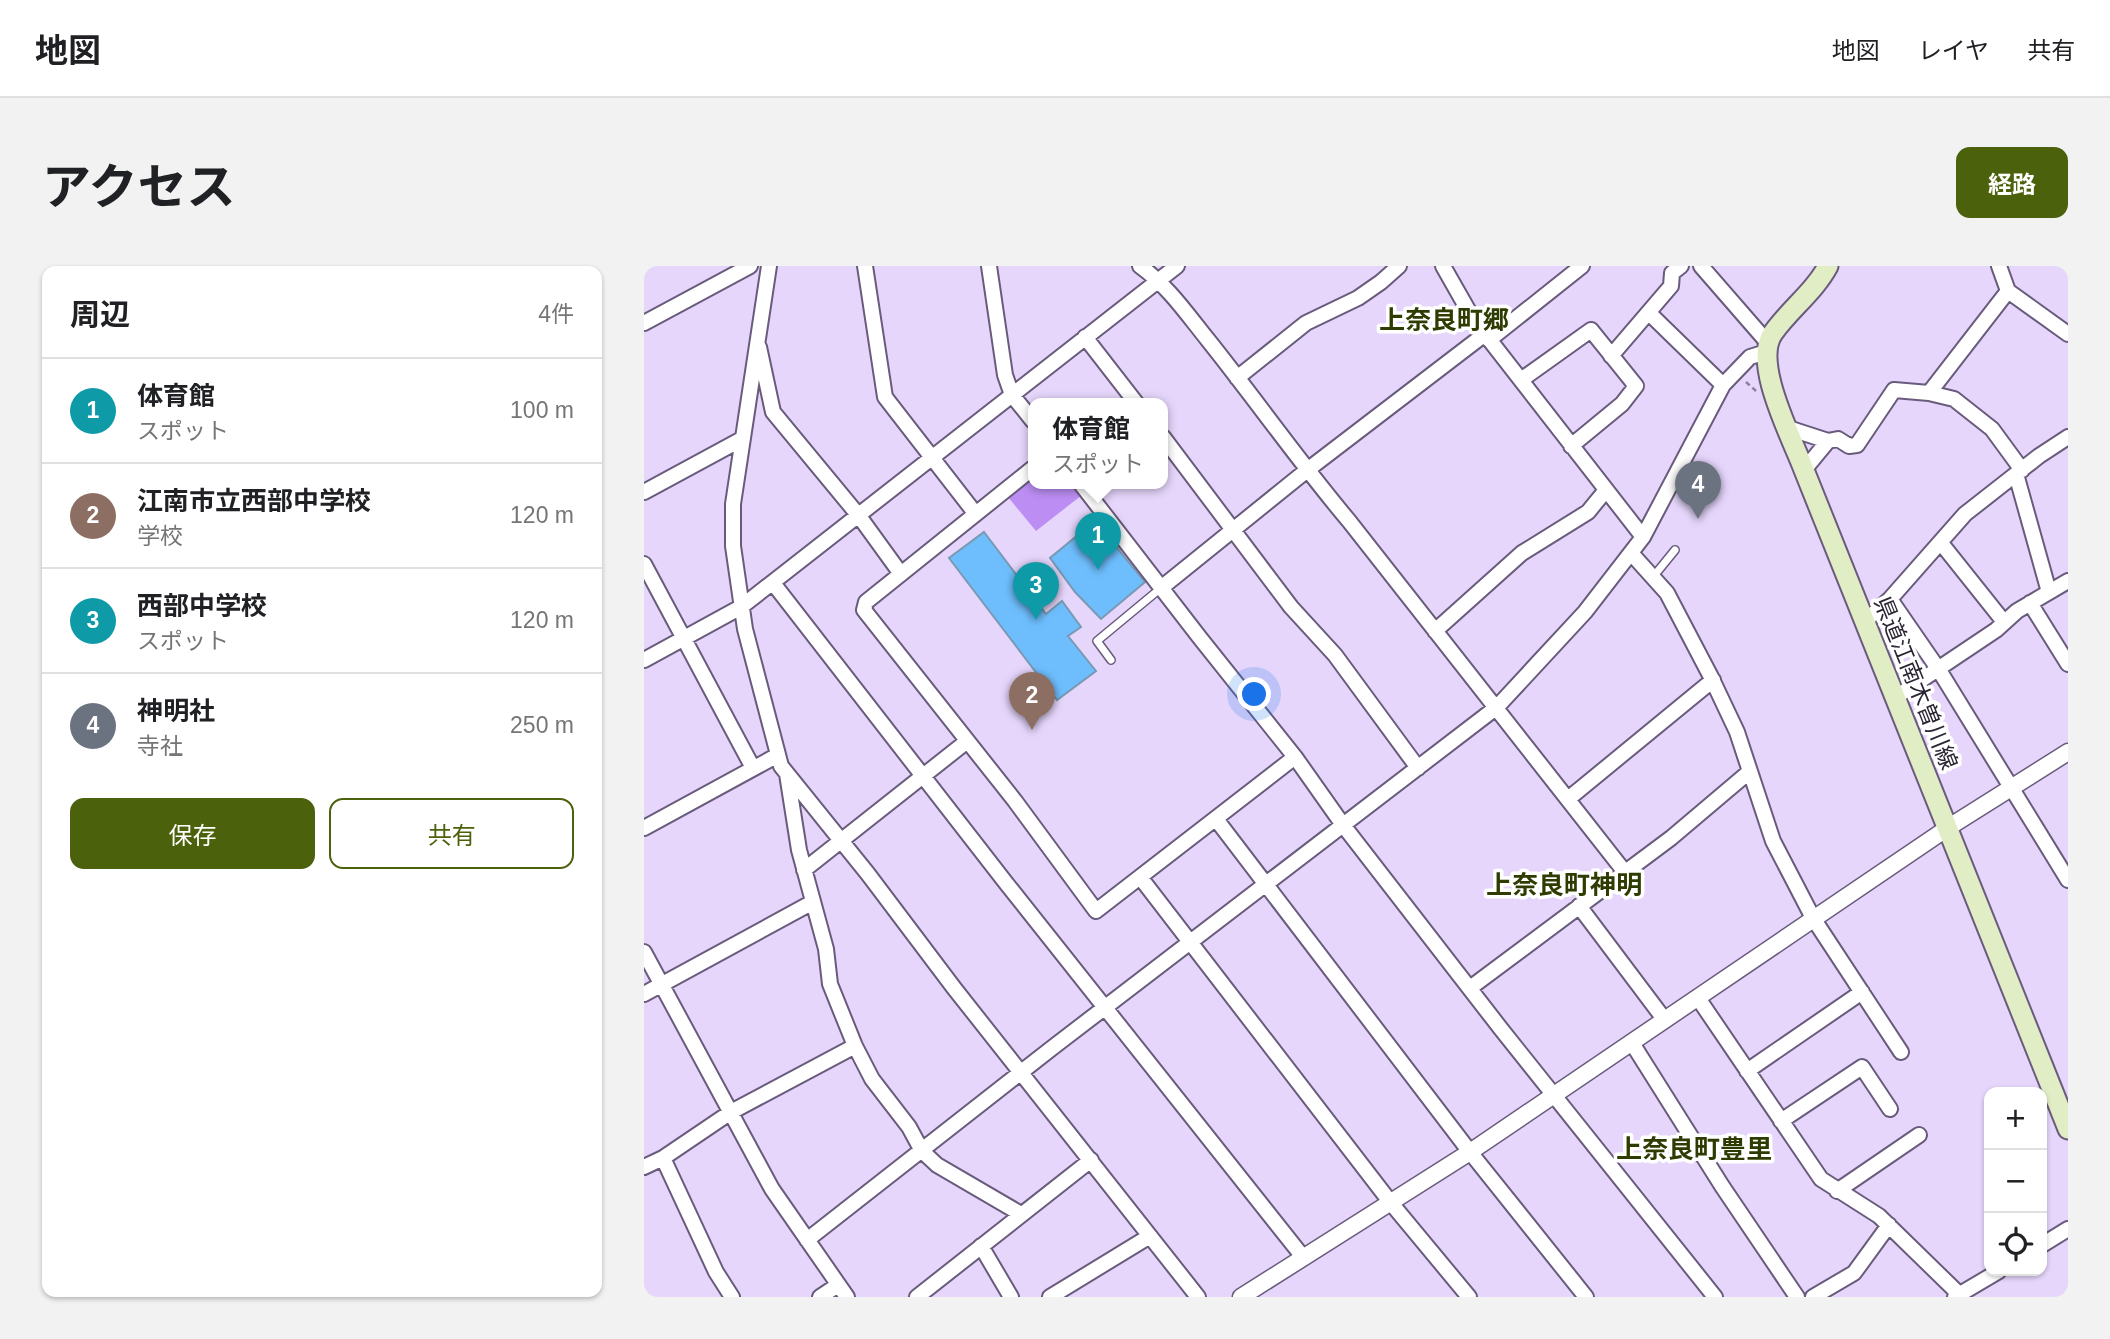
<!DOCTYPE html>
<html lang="ja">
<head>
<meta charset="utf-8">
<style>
	:root { --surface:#fff; --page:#f2f2f2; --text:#202124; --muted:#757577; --line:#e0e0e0; --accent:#4c610c }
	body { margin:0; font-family:Helvetica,"Noto Sans JP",sans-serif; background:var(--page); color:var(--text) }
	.controls { position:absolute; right:21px; bottom:21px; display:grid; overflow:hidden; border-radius:14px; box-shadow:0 2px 5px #0004 }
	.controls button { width:63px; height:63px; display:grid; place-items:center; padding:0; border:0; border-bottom:2px solid var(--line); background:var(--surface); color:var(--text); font:35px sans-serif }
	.you { position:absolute; left:611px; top:429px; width:24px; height:24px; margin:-18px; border:5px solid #fff; border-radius:50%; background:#1a73e8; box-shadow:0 0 0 10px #1a73e833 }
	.badge { display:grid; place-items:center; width:46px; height:46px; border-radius:50%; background:var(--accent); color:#fff; font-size:23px; font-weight:700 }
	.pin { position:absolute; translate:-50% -58px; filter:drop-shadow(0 2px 4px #0008) }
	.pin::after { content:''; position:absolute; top:37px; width:24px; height:21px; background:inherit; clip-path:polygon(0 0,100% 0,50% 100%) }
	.popup { position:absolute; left:384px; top:132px; width:140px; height:91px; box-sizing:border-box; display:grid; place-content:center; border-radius:14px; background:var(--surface); filter:drop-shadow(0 2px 5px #0005); font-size:23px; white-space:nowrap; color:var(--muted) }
	.popup b { font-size:26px; color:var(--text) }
	.popup::after { content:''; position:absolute; left:50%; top:100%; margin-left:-14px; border:14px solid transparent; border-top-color:var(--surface) }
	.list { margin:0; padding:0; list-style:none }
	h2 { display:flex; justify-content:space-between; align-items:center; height:91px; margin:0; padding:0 28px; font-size:30px }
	h2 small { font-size:23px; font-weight:400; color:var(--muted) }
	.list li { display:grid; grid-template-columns:46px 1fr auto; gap:21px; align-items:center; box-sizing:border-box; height:105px; padding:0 28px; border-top:2px solid var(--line) }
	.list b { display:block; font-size:26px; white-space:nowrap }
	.list p { margin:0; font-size:23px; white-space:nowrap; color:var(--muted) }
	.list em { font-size:23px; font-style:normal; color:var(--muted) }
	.actions { display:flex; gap:14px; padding:21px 28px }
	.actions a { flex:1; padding:16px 0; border:2px solid var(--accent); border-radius:14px; text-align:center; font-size:24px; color:var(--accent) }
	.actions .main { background:var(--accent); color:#fff }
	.icon { flex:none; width:38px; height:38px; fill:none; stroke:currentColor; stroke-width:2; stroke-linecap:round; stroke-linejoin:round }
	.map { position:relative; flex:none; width:1424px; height:1031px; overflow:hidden; border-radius:14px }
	header { display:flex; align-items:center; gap:42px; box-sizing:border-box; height:98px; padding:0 35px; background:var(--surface); border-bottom:2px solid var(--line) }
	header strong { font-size:33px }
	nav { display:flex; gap:38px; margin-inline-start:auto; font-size:24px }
	.intro { display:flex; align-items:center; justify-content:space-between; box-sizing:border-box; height:168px; padding:0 42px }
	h1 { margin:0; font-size:49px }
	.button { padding:18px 32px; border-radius:14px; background:var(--accent); color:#fff; font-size:24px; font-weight:700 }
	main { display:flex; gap:42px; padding:0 42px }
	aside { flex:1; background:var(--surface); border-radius:14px; box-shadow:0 2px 5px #0004 }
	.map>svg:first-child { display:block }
	.water { fill:#bc8ef4 }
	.building { fill:#6ebefd; stroke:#7999b4; stroke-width:2 }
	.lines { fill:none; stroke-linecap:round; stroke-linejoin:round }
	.service-casing { stroke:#695b7c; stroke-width:10 }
	.minor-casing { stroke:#695b7c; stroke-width:18 }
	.tertiary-casing { stroke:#695b7c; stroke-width:19 }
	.secondary-casing { stroke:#695b7c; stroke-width:23 }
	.path { stroke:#8c819b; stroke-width:2.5; stroke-dasharray:5 3.5; stroke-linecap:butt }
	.service { stroke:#fff; stroke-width:7 }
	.minor { stroke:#fff; stroke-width:14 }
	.tertiary { stroke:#fff; stroke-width:16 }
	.secondary { stroke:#e1edc4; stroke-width:19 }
	.labels { text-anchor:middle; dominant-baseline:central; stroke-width:7; stroke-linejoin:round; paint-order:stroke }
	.street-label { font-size:23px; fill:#2b2533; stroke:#fff }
	.quarter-label { font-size:26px; font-weight:bold; fill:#2e3c02; stroke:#fff }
</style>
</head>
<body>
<header>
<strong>地図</strong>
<nav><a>地図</a><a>レイヤ</a><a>共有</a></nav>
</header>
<div class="intro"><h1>アクセス</h1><a class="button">経路</a></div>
<main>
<aside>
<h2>周辺<small>4件</small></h2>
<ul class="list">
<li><span class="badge" style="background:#0f9aa8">1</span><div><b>体育館</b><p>スポット</p></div><em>100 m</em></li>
<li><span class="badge" style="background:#8d6e63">2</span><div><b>江南市立西部中学校</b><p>学校</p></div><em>120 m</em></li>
<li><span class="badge" style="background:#0f9aa8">3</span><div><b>西部中学校</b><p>スポット</p></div><em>120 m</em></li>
<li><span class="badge" style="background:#6b7280">4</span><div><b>神明社</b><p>寺社</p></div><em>250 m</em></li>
</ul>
<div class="actions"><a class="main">保存</a><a>共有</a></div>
</aside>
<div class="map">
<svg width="1424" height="1031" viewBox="0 0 1424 1031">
	<rect width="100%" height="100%" fill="#e6d6fc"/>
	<path class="water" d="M389,211V218H429L438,229L392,265L364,231Z"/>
	<path class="building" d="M451,255L501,316L457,353L431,326L406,292Z
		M340,266L402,348L418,335L437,361L424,370L452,405L413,434L305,292Z"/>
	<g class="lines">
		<defs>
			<path id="service" d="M1009,311L1031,284
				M467,394L453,375L517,322"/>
			<path id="minor" d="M125,0L89,238V280L101,363L137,500L224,608L310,722L554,1031
				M221,0L241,131L331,247
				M345,0L361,109L368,129L389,155
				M496,0C524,20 543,48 564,74C612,134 656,197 705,255L980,605
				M799,0L828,51L841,68L999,271
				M1057,0L1124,77
				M1355,0L1364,25L1424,68
				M1005,47L1079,119
				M0,57L106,0
				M441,71L493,138
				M845,74L938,0
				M115,81L129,146L215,250L257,308
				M967,90L1027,20L1028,7L1037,0
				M593,112L662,57L714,32L737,16L755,0
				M877,114L947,64L992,120L978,138L927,180
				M1285,127L1364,25
				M1144,162L1184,175
				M519,171L647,341L691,389L774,502
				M389,202L222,336L220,344L371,535L452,645L651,491
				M1160,204L1184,175L1194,173L1205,180L1213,179L1250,124L1285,127L1310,133L1348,163L1378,204
				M1372,208L1405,326
				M437,218L556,372L651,491L699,559L857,763L1071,1031
				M0,226L98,173
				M1297,277L1360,356
				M987,287L1023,327L1067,411L1093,466L1129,575L1169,652L1257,786
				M0,298L109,502
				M129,317L362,617L659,991
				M517,322L662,205L841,68
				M1246,333L1295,404L1424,614
				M1386,337L1424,398
				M1221,355L1246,333L1321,248L1395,190L1424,171
				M791,365L878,287L944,246L962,224
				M0,394L97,341L533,0
				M1252,431L1352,364L1373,345L1424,315
				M143,508L155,584L182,683L186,718L211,780L228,813L265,861L278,885L293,899L377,948
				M924,533L1069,414
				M572,553L826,886L942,1031
				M0,562L134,489
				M160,604L322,476
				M496,611L747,937L825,1031
				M935,640L1020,753
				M0,686L128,923L203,1031
				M826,722L1027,572L1105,506
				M0,728L169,636
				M1054,732L1177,913L1235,950L1315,1028
				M988,777L1078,920L1153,1031
				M1103,805L1218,726
				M1137,855L1218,801L1246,843
				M19,892L72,1006L88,1031
				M0,901L19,892L87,846L211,780
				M1193,925L1275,869
				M163,974L408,782L853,441L941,346L999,271L1079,119L1106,91L1122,86
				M1398,979L1424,963
				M337,980L367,1031
				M176,1031L194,1019
				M273,1031L447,894
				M406,1031L506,970
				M1169,1031L1210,1007L1245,959
				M1311,1031L1355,1005"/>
			<path id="tertiary" d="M597,1031L826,886L1305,561L1424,486"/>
			<path id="secondary" d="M1184,0C1170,26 1146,43 1129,67C1108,97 1148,172 1160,204L1424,863"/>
		</defs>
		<use href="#service" class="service-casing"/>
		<use href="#minor" class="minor-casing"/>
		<use href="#tertiary" class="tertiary-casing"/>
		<use href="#secondary" class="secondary-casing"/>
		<path class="path" d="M1102,116L1112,125"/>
		<use href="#service" class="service"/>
		<use href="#minor" class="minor"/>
		<use href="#tertiary" class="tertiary"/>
		<use href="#secondary" class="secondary"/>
	</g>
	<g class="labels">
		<g class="street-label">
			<text transform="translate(1272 417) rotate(68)">県道江南木曽川線</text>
		</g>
		<g class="quarter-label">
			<text x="800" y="54">上奈良町郷</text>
			<text x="920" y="619">上奈良町神明</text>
			<text x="1050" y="883">上奈良町豊里</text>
		</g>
	</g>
</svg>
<div class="controls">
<button>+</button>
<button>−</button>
<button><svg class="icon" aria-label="locate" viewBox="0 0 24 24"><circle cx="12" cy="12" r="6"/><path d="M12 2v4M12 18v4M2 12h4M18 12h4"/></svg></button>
</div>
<div class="you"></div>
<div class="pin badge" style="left:454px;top:304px;background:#0f9aa8">1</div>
<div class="popup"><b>体育館</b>スポット</div>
<div class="pin badge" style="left:388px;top:464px;background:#8d6e63">2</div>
<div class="pin badge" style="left:392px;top:354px;background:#0f9aa8">3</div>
<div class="pin badge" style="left:1054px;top:253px;background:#6b7280">4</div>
</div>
</main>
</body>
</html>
